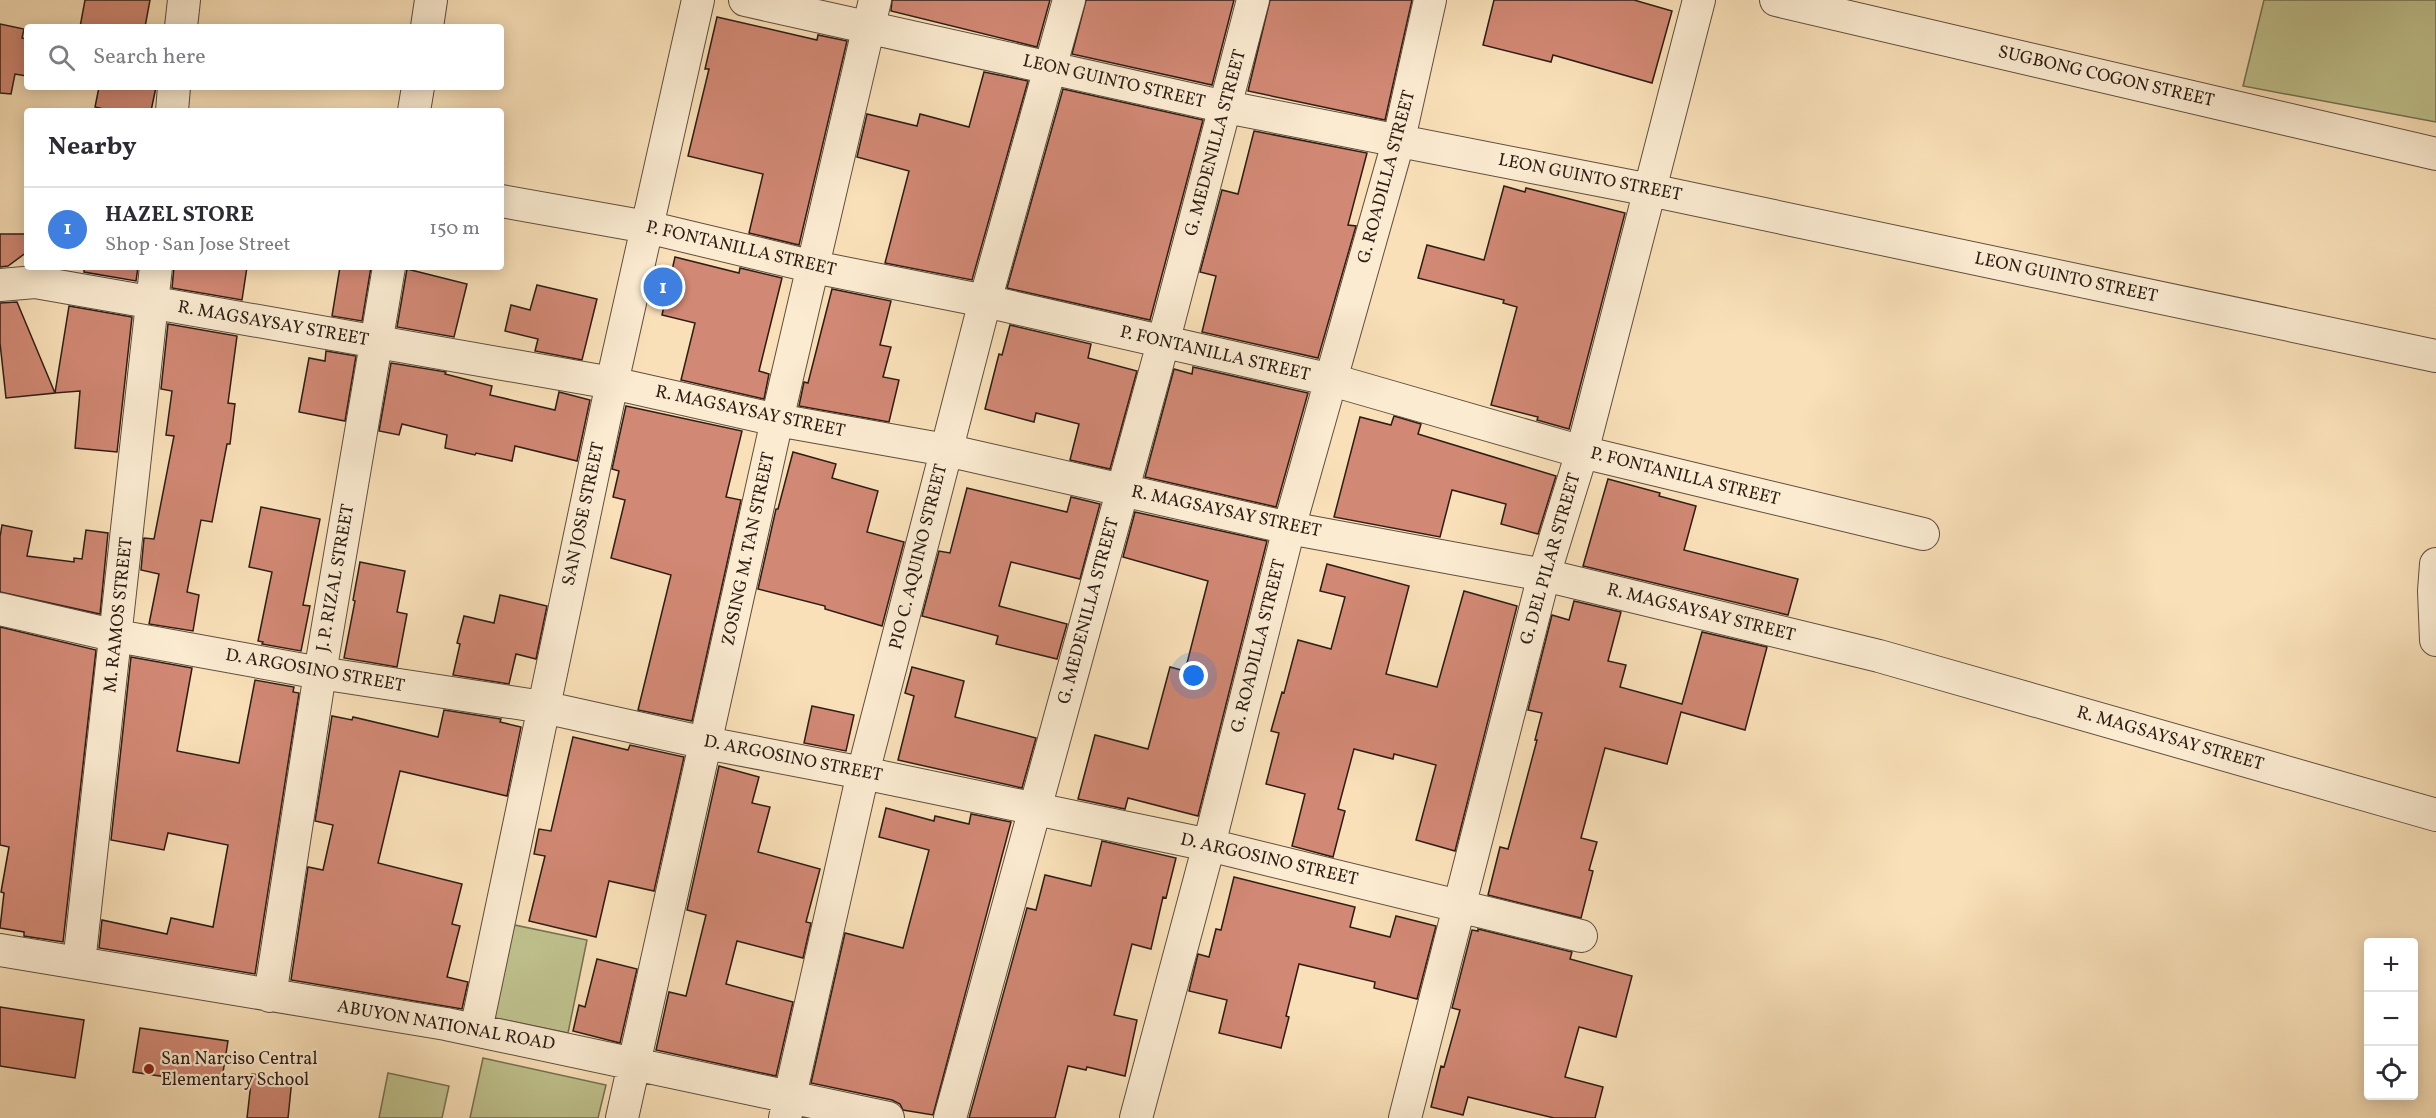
<!DOCTYPE html>
<html lang="en">
<head>
<meta charset="utf-8">
<style>
	:root { --surface:#fff; --page:#f2f2f3; --text:#2b2b33; --muted:#7c7c81; --line:#e1e1e2; --accent:#d93025 }
	body { margin:0; font-family:Vollkorn,serif; background:var(--page); color:var(--text) }
	.controls { position:absolute; right:18px; bottom:18px; display:grid; overflow:hidden; border-radius:6px; box-shadow:0 3px 15px #0003 }
	.controls button { width:54px; height:54px; display:grid; place-items:center; padding:0; border:0; border-bottom:2px solid var(--line); background:var(--surface); color:var(--text); font:30px sans-serif }
	.you { position:absolute; left:1194px; top:676px; width:21px; height:21px; margin:-15px; border:4px solid #fff; border-radius:50%; background:#1a73e8; box-shadow:0 0 0 9px #1a73e833 }
	.badge { display:grid; place-items:center; width:39px; height:39px; border-radius:50%; background:var(--accent); color:#fff; font-size:20px; font-weight:700 }
	.pin { position:absolute; translate:-50% -50%; border:3px solid #fff; box-shadow:0 2px 6px #0006 }
	.list { margin:0; padding:0; list-style:none }
	h2 { display:flex; justify-content:space-between; align-items:center; height:78px; margin:0; padding:0 24px; font-size:26px }
	h2 small { font-size:20px; font-weight:400; color:var(--muted) }
	.list li { display:grid; grid-template-columns:39px 1fr auto; gap:18px; align-items:center; box-sizing:border-box; height:84px; padding:0 24px; border-top:2px solid var(--line) }
	.list b { display:block; font-size:22px; white-space:nowrap }
	.list p { margin:0; font-size:20px; white-space:nowrap; color:var(--muted) }
	.list em { font-size:20px; font-style:normal; color:var(--muted) }
	.icon { flex:none; width:33px; height:33px; fill:none; stroke:currentColor; stroke-width:2; stroke-linecap:round; stroke-linejoin:round }
	.map { position:relative; flex:none; width:2436px; height:1118px; overflow:hidden }
	.search { position:absolute; background:var(--surface); box-shadow:0 3px 15px #0003; left:24px; top:24px; width:480px; height:66px; display:flex; align-items:center; gap:15px; box-sizing:border-box; padding:0 21px; border-radius:6px; color:var(--muted); font-size:22px }
	.panel { position:absolute; background:var(--surface); box-shadow:0 3px 15px #0003; left:24px; top:108px; width:480px; height:162px; border-radius:6px }
	.map>svg:first-child { display:block }
	.green { fill:#bfc28e; stroke:#767052; stroke-width:1.5 }
	.building { fill:#d18874; stroke:#2c1d15; stroke-width:1.5 }
	.lines { fill:none; stroke-linecap:round; stroke-linejoin:round }
	.minor-casing { stroke:#5f4e3e; stroke-width:34 }
	.minor { stroke:#fbebd1; stroke-width:32 }
	.poi-dot { fill:#8f2418; stroke:#fbebd1; stroke-width:2 }
	.labels { text-anchor:middle; dominant-baseline:central; stroke-width:4.5; stroke-linejoin:round; paint-order:stroke }
	.street-label { font-size:18px; fill:#2c1d15; stroke:#fbebd1 }
	.poi-label { font-size:18px; fill:#2c1d15; stroke:#fbebd1; text-anchor:start }
</style>
</head>
<body>
<div class="map">
<svg width="2436" height="1118" viewBox="0 0 2436 1118">
	<rect width="100%" height="100%" fill="#f9e0b8"/>
	<filter id="stains"><feTurbulence type="fractalNoise" baseFrequency=".00333" numOctaves="4"/><feColorMatrix values="0 0 0 0 .2 0 0 0 0 .09 0 0 0 0 .02 0 0 0 .5 -.17"/></filter>
	<radialGradient id="worn" r=".72"><stop offset=".6" stop-color="#630" stop-opacity="0"/><stop offset="1" stop-color="#630" stop-opacity=".3"/></radialGradient>
	<path class="green" d="M2264,0H2436V122L2243,86Z
		M505,923L587,940L568,1033L486,1016Z
		M483,1058L606,1085L598,1118H470Z
		M388,1073L449,1086L442,1118H379Z"/>
	<path class="building" d="M85,0H150L145,27H80Z
		M892,0H1050L1037,47L891,11Z
		M1086,0H1234L1212,85L1072,54Z
		M1270,0H1412L1385,120L1248,91Z
		M1494,0H1634L1672,11L1652,83L1553,55L1551,62L1483,45Z
		M717,17L817,40L818,35L847,41L799,245L749,233L763,174L688,156L709,69H705Z
		M0,24L24,29L22,38L27,39V76L15,74L11,94L0,93Z
		M984,72L1028,81L972,280L885,263L909,171L857,157L867,114L917,126L920,114L969,127Z
		M99,87H156L151,111H112L95,107Z
		M1063,89L1203,120L1150,320L1007,288Z
		M1254,131L1367,153L1348,225L1356,226L1318,358L1202,332L1216,276L1200,272L1222,190L1238,194Z
		M1504,186L1525,192L1526,188L1625,213L1569,429L1537,420L1538,417L1491,405L1517,307L1503,303L1504,300L1418,278L1427,245L1484,260Z
		M0,234H27V252L8,266L0,267Z
		M675,257L739,273L740,268L782,278L759,371L769,374L764,399L681,380L695,323L662,315Z
		M84,267H138L136,281L84,272Z
		M174,267H247L242,300L172,288Z
		M340,267H371L362,321L332,316Z
		M407,269L467,284L454,337L397,327Z
		M537,285L597,299L582,360L535,351L538,339L505,331L511,305L530,310Z
		M832,289L891,301L880,345L891,347L883,377L899,380L889,422L799,406L804,382L808,383Z
		M17,302L55,393L6,398L0,343V303Z
		M69,306L132,317L117,452L75,448L80,391L55,393Z
		M168,324L237,336L228,403L235,404L230,444H227L212,522L201,520L187,592L199,595L193,631L149,624L159,574L141,570L144,538L154,539L174,436L166,435L172,391L161,389Z
		M1010,325L1091,344L1088,358L1137,371L1110,469L1070,460L1079,424L1036,413L1034,422L985,409L999,354L1002,355Z
		M326,351L356,356L345,421L299,412L309,358L325,361Z
		M391,363L446,372L445,374L492,386L490,395L555,410L559,392L590,400L577,461L515,446L512,461L476,453L475,455L445,448L447,435L402,424L399,435L379,431Z
		M1193,367L1308,393L1276,507L1145,477L1174,369L1192,374Z
		M626,406L742,431L726,497L741,500L692,721L638,710L671,575L611,558L625,500L613,497L619,471L612,469Z
		M1394,416L1421,424L1418,434L1556,476L1538,534L1501,524L1506,504L1452,490L1440,537L1334,517L1360,417L1391,425Z
		M793,452L836,464L832,478L878,491L867,532L904,542L882,626L825,609V606L758,589L776,509H778Z
		M1608,479L1660,493L1659,496L1696,506L1684,550L1798,579L1788,615L1583,566Z
		M967,488L1067,512L1071,497L1100,504L1080,579L1011,562L999,606L1067,624L1057,659L996,644L998,636L922,616L939,551L950,553Z
		M261,507L320,519L303,605L310,606L301,651L262,644L263,642L258,641L272,572L249,567Z
		M1135,512L1267,541L1198,816L1128,798L1125,809L1078,799L1095,735L1148,749L1170,667L1185,671L1208,581L1123,557Z
		M2,525L32,531L27,556L74,562V558L82,559L86,530L108,533L100,614L0,592V537Z
		M360,562L405,571L397,612L407,614L397,667L344,658L355,601L353,600Z
		M1327,564L1409,586L1386,674L1437,687L1464,591L1517,606L1455,851L1416,840L1436,765L1394,754L1393,759L1354,749L1338,809L1345,811L1333,857L1292,846L1305,794L1266,784L1279,733L1271,731L1282,692L1284,693L1298,640L1331,649L1345,597L1320,591Z
		M500,595L547,606L536,659L516,654L509,684L453,675L460,644L457,643L464,616L494,623Z
		M1574,601L1621,612L1608,661L1626,665L1620,687L1682,704L1702,632L1767,647L1745,730L1681,712L1667,764L1605,748L1581,838L1597,842L1589,870L1593,871L1581,918L1488,895L1500,847L1508,849L1537,740H1535L1542,713L1528,710L1552,615L1569,620Z
		M0,627L96,650L63,942L24,936V932L0,928L4,893L1,892L9,847L0,845Z
		M131,657L192,668L177,751L239,763L255,680L294,687L293,692L299,693L255,974L99,948L102,920L167,934L171,918L213,927L228,845L168,833L164,850L111,840Z
		M912,667L964,681L955,717L1036,738L1022,788L898,760L914,696L905,693Z
		M812,706L854,715L846,751L804,743Z
		M444,710L501,719L500,722L521,727L507,796L400,771L378,863L462,884L452,924L460,926L447,977L468,982L462,1009L291,980L308,867L323,870L333,825L315,821L332,716L352,720L353,717L438,737Z
		M573,737L628,750L630,745L684,757L654,891L609,881L596,937L529,921L545,856L534,854L539,829L551,831Z
		M719,766L759,777L752,803L770,807L758,852L820,869L806,922L811,923L803,958L737,941L726,984L793,1002L776,1076L656,1050L669,992L686,996L706,915L687,910Z
		M886,808L934,821L935,816L969,824L971,814L1011,822L933,1115L903,1110L900,1104L892,1100L811,1083L845,933L903,948L929,850L879,837Z
		M1102,841L1176,858L1166,898L1163,897L1151,949L1132,944L1114,1015L1137,1020L1125,1076L1087,1067L1086,1070L1068,1066L1055,1118H969L1027,908L1036,910L1045,875L1091,886Z
		M1234,877L1355,907L1350,927L1390,937L1396,916L1436,926L1417,999L1374,988L1375,982L1299,964L1286,1016L1289,1017L1281,1048L1219,1033L1227,1000L1189,991L1198,954L1209,957L1216,929L1221,930Z
		M1478,929L1572,952L1570,959L1632,976L1616,1037L1579,1027L1565,1077L1603,1087L1595,1118H1554L1468,1097L1463,1115L1431,1107L1441,1066L1444,1067L1460,1010L1452,1008L1472,930L1478,931Z
		M597,959L637,969L620,1043L573,1031L579,1005L585,1007Z
		M0,1007L84,1020L75,1078L0,1066Z
		M140,1028L228,1041L221,1085L133,1072Z
		M252,1074L292,1079L288,1118H247Z"/>
	<g class="lines">
		<defs>
			<path id="minor" d="M745,0L1226,107L1650,190L2436,356
				M1776,0L2436,154
				M181,27L184,0
				M427,27L431,0
				M172,111L174,87
				M414,111L418,87
				M501,201L647,227L814,267L985,301L1332,380L1582,452L1923,534
				M0,285L35,282L612,383L777,420L946,450L1289,528L1544,575L1879,656L2436,815
				M2436,564L2434,591L2436,640
				M0,609L117,636L320,673L543,707L706,743L863,773L1209,845L1581,936
				M0,950L446,1024L888,1118
				M79,963L156,267
				M270,996L320,673L389,267
				M476,1030L612,383L698,0
				M622,1118L777,420L875,0
				M785,1118L863,773L985,301L1069,0
				M950,1118L1163,343L1253,0
				M1136,1118L1209,845L1289,528L1399,139L1430,0
				M1405,1118L1544,575L1582,452L1699,0"/>
		</defs>
		<use href="#minor" class="minor-casing"/>
		<use href="#minor" class="minor"/>
	</g>
	<circle class="poi-dot" cx="149" cy="1069" r="6"/>
	<g class="labels">
		<g class="street-label">
			<text transform="translate(2106 77) rotate(13)">SUGBONG COGON STREET</text>
			<text transform="translate(1114 82) rotate(13)">LEON GUINTO STREET</text>
			<text transform="translate(1216 143) rotate(-75)">G. MEDENILLA STREET</text>
			<text transform="translate(1387 177) rotate(-75)">G. ROADILLA STREET</text>
			<text transform="translate(1590 178) rotate(11)">LEON GUINTO STREET</text>
			<text transform="translate(741 249) rotate(13)">P. FONTANILLA STREET</text>
			<text transform="translate(2066 278) rotate(12)">LEON GUINTO STREET</text>
			<text transform="translate(273 324) rotate(10)">R. MAGSAYSAY STREET</text>
			<text transform="translate(1215 354) rotate(13)">P. FONTANILLA STREET</text>
			<text transform="translate(750 412) rotate(12)">R. MAGSAYSAY STREET</text>
			<text transform="translate(1685 477) rotate(14)">P. FONTANILLA STREET</text>
			<text transform="translate(1226 512) rotate(12)">R. MAGSAYSAY STREET</text>
			<text transform="translate(584 514) rotate(-78)">SAN JOSE STREET</text>
			<text transform="translate(749 549) rotate(-78)">ZOSING M. TAN STREET</text>
			<text transform="translate(919 557) rotate(-76)">PIO C. AQUINO STREET</text>
			<text transform="translate(1551 559) rotate(-74)">G. DEL PILAR STREET</text>
			<text transform="translate(336 578) rotate(-80)">J. P. RIZAL STREET</text>
			<text transform="translate(1089 611) rotate(-75)">G. MEDENILLA STREET</text>
			<text transform="translate(1701 613) rotate(14)">R. MAGSAYSAY STREET</text>
			<text transform="translate(119 615) rotate(-84)">M. RAMOS STREET</text>
			<text transform="translate(1259 646) rotate(-76)">G. ROADILLA STREET</text>
			<text transform="translate(315 671) rotate(10)">D. ARGOSINO STREET</text>
			<text transform="translate(2170 739) rotate(16)">R. MAGSAYSAY STREET</text>
			<text transform="translate(793 759) rotate(11)">D. ARGOSINO STREET</text>
			<text transform="translate(1269 860) rotate(13)">D. ARGOSINO STREET</text>
			<text transform="translate(446 1026) rotate(10)">ABUYON NATIONAL ROAD</text>
		</g>
		<g class="poi-label">
			<text x="161" y="1059">San Narciso Central<tspan x="161" dy="21">Elementary School</tspan></text>
		</g>
	</g>
	<rect width="100%" height="100%" filter="url(#stains)"/>
	<rect width="100%" height="100%" fill="url(#worn)"/>
</svg>
<div class="controls">
<button>+</button>
<button>−</button>
<button><svg class="icon" aria-label="locate" viewBox="0 0 24 24"><circle cx="12" cy="12" r="6"/><path d="M12 2v4M12 18v4M2 12h4M18 12h4"/></svg></button>
</div>
<div class="you"></div>
<div class="pin badge" style="left:663px;top:287px;background:#3f7fe0">1</div>
<div class="search"><svg class="icon" aria-label="search" viewBox="0 0 24 24"><circle cx="10" cy="10" r="6"/><path d="M15 15l6 6"/></svg>Search here</div>
<section class="panel">
<h2>Nearby<small></small></h2>
<ul class="list">
<li><span class="badge" style="background:#3f7fe0">1</span><div><b>HAZEL STORE</b><p>Shop · San Jose Street</p></div><em>150 m</em></li>
</ul>
</section>
</div>
</body>
</html>
